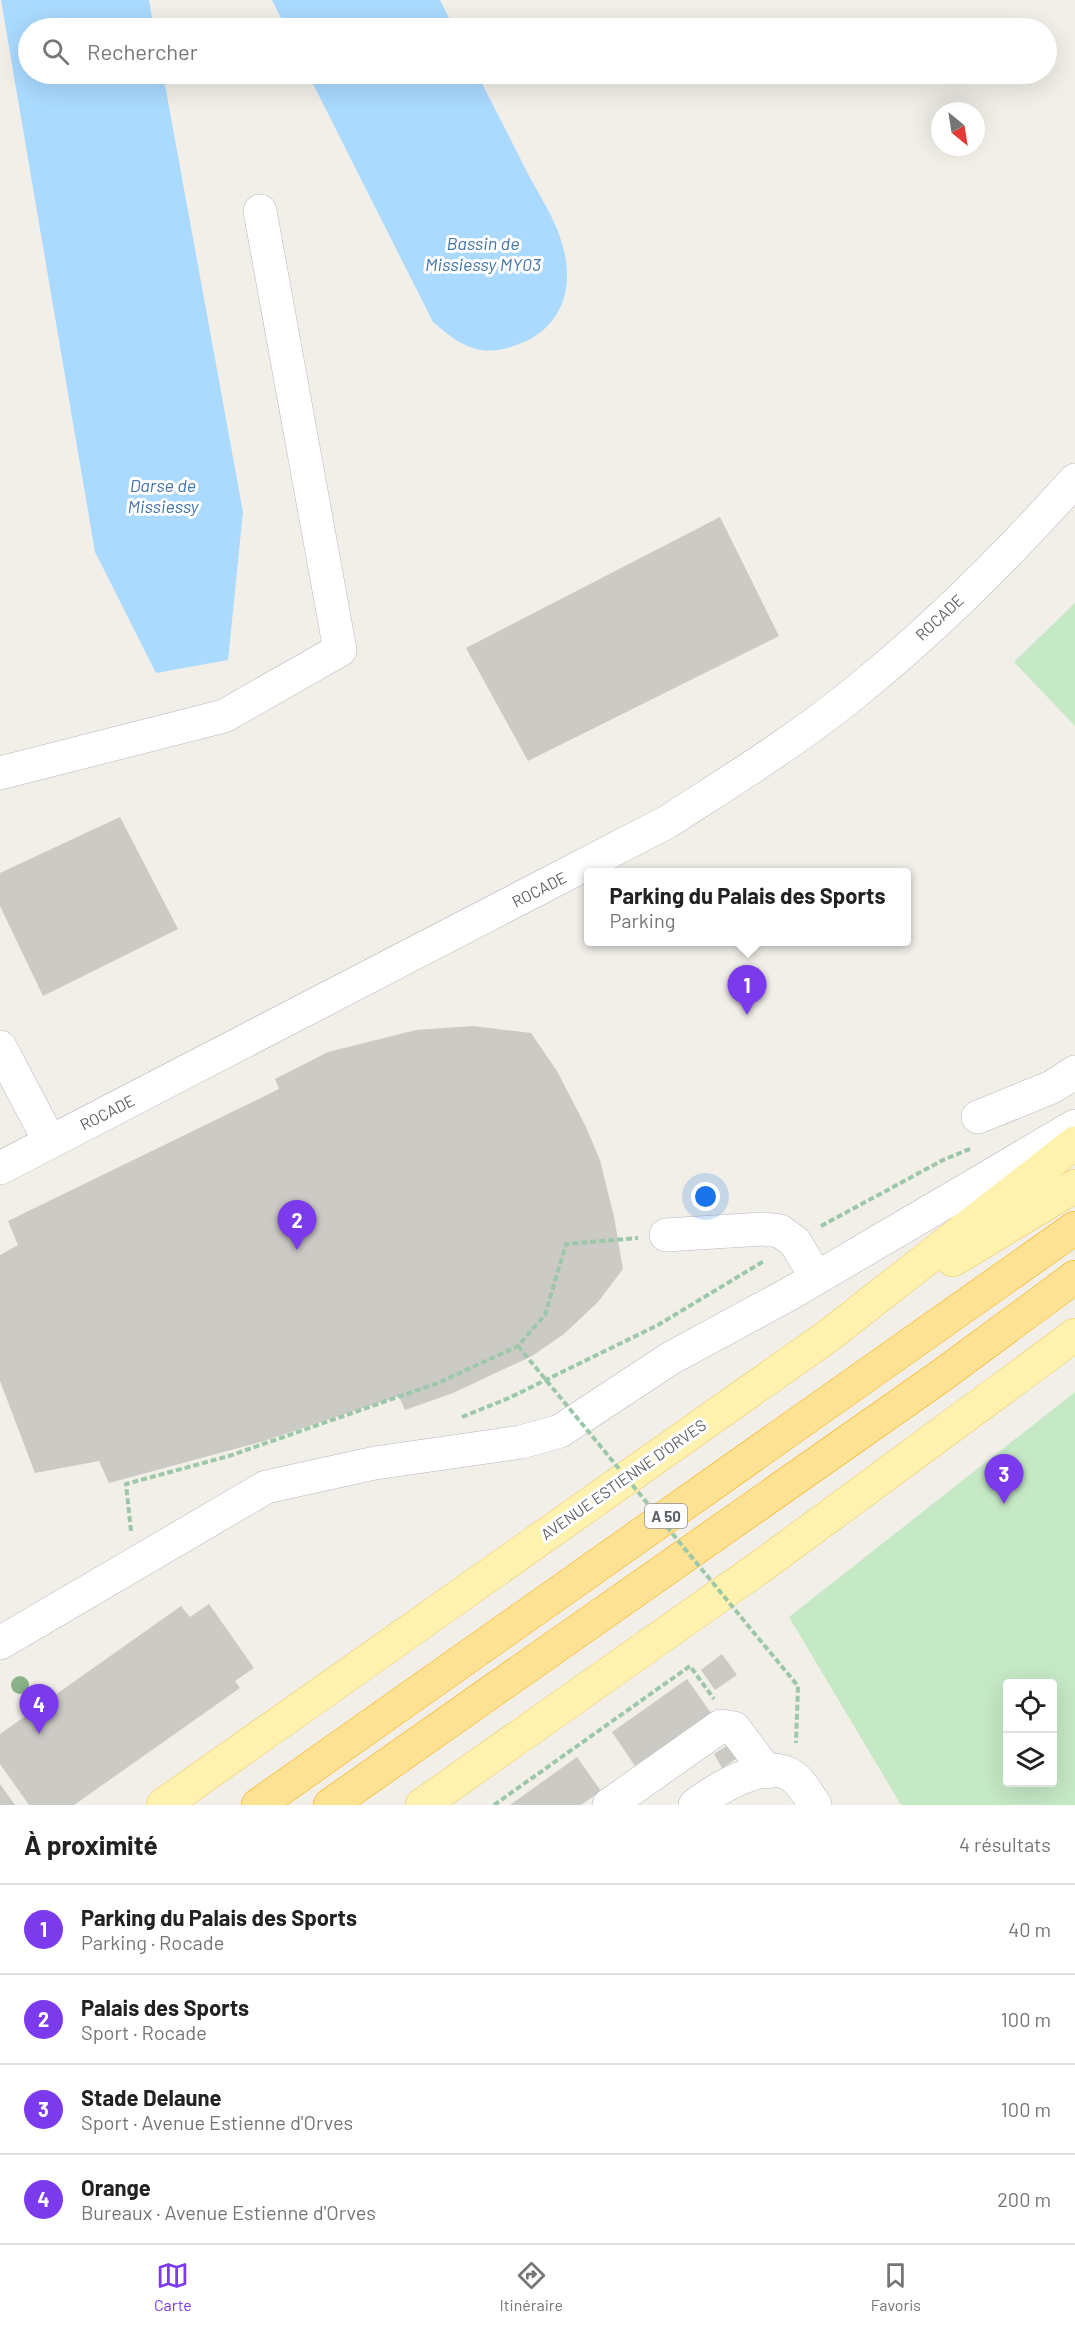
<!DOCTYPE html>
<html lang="fr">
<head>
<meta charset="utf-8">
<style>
	:root { --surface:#fff; --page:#f2f2f2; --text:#222; --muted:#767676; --line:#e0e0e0; --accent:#7c3aed }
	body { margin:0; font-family:Barlow,sans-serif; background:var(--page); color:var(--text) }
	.controls { position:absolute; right:18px; bottom:18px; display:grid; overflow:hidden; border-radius:6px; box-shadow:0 6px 24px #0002 }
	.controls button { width:54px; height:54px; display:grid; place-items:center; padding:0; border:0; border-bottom:2px solid var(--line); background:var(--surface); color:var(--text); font:30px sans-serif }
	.compass { position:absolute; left:931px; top:102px; width:54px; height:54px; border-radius:50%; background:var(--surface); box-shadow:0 6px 24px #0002; rotate:150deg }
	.you { position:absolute; left:706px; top:1197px; width:21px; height:21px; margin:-15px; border:4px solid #fff; border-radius:50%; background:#1a73e8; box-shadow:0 0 0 9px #1a73e833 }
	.badge { display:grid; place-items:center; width:39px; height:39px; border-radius:50%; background:var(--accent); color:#fff; font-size:20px; font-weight:700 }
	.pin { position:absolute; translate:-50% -50px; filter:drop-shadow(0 2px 3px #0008) }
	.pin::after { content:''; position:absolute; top:32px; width:21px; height:18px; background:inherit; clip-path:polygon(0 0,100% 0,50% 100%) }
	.popup { position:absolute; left:584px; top:868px; width:327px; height:78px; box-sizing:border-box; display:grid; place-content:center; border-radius:6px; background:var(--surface); filter:drop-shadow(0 2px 4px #0005); font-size:20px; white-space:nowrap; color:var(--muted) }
	.popup b { font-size:22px; color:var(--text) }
	.popup::after { content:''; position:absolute; left:50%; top:100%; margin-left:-12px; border:12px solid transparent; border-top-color:var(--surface) }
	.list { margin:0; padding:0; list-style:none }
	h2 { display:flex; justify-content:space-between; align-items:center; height:78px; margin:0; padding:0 24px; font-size:26px }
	h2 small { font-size:20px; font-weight:400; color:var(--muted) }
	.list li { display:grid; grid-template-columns:39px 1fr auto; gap:18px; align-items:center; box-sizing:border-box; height:90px; padding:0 24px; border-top:2px solid var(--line) }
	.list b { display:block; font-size:22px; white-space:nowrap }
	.list p { margin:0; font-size:20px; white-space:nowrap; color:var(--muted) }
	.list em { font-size:20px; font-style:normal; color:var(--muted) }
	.icon { flex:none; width:33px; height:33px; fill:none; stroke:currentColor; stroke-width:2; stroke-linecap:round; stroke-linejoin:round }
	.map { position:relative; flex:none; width:1075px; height:1805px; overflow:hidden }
	.search { position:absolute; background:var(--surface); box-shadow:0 6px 24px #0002; left:18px; right:18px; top:18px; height:66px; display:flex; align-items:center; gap:15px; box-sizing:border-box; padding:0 21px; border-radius:33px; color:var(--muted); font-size:22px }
	.sheet { height:438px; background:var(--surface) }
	nav { display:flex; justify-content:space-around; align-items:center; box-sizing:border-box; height:84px; border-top:2px solid var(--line); background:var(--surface); font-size:16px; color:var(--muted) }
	nav a { display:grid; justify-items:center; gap:3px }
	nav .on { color:var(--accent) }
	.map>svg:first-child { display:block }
	.green { fill:#c5e8c5; fill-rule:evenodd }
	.water { fill:#aadaff }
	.building { fill:#cccac5 }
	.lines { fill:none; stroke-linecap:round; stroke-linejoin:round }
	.minor-casing { stroke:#b5b8bc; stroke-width:34 }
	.major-casing { stroke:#f2c960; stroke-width:34 }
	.highway-casing { stroke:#f9ab00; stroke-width:34 }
	.path { stroke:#9cc7a9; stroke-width:4; stroke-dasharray:6 3; stroke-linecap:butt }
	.minor { stroke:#fff; stroke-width:33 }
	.major { stroke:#fff2af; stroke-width:33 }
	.highway { stroke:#fde293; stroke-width:33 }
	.path-bridge { stroke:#9cc7a9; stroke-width:4; stroke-dasharray:6 3; stroke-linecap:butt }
	.tree { fill:#89b387 }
	.labels { text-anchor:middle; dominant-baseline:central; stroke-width:6; stroke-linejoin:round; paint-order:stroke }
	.shield { fill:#fff; stroke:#8f9295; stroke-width:1.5 }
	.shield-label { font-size:15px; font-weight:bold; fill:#5f6368 }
	.street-label { font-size:16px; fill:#5f6368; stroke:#fff }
	.water-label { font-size:18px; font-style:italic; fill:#4174aa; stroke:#fff }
</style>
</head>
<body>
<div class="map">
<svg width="1075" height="1805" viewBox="0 0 1075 1805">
	<rect width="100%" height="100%" fill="#f1efe8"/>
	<path class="green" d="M1075,603V726L1014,662Z
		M1075,1392V1805H901L789,1617ZM1008,1684H1052V1782H1008Z"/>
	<path class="water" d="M1,0H149L154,28H28V74H163L243,512L228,660L156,673L95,552Z
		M272,0H440L454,28H286Z
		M308,74H477C493,105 509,136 525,168C538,194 558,222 564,251C574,292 559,329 519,344C481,359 462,347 433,322Z"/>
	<path class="building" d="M720,517L779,636L528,761L466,648Z
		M120,817L178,929L43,996L0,906V873Z
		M473,1026L531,1033L557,1071L585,1125L600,1160L614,1217L623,1269L598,1302L564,1334L532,1356L453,1393L405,1410L399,1396L264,1441L109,1483L99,1461L35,1473L0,1381V1255L18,1245L8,1221L279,1089L275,1079L328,1052L416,1030Z
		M209,1604L254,1668L235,1681L240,1688L74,1805H29L0,1764V1734L181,1606L190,1617Z
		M722,1654L737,1675L715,1690L701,1670Z
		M687,1679L711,1713L635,1766L612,1732Z
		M732,1742L742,1755L722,1768L714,1754Z
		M577,1757L601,1791L581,1805H510Z
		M0,1784L15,1805H0Z"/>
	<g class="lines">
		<defs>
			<path id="minor" d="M0,773L224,716L340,650L260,211
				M0,1047L50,1142
				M978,1117L1052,1087L1075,1072
				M0,1168L669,821C735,778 802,737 863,686C939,624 1010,553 1075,480
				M666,1235L763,1229L780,1231L795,1242L816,1277
				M0,1643L266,1487L375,1463L521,1442L560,1431L671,1358L791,1293L1075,1126
				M609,1805L721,1726L734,1728L767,1772
				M695,1805C717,1789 771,1754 796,1779C804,1786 809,1797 815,1805"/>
			<path id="major" d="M953,1260L1075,1186
				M163,1805L828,1336L1075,1143
				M422,1805L763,1565L1075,1335"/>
			<path id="highway" d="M258,1805L1075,1228
				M330,1805L938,1378L1075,1277"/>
		</defs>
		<use href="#minor" class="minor-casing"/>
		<use href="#major" class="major-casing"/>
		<use href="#highway" class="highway-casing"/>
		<path class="path" d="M821,1226L943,1160L972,1148
			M462,1417L509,1398L658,1325L764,1261
			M131,1531L126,1484L229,1456L438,1383L518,1346L545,1315L566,1244L638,1238
			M764,1645L798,1686L796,1743
			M494,1805L690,1666L714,1699"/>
		<use href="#minor" class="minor"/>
		<use href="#major" class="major"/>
		<use href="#highway" class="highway"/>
		<path class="path-bridge" d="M518,1346L764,1645"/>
	</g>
	<circle class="tree" cx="20" cy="1685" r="9"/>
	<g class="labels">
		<rect class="shield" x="645" y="1504" width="42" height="24" rx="4.5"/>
		<g class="shield-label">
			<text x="666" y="1516">A 50</text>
		</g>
		<g class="street-label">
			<text transform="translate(939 617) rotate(-43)">ROCADE</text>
			<text transform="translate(539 889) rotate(-27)">ROCADE</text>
			<text transform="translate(107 1112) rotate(-27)">ROCADE</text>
			<text transform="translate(623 1479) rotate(-35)">AVENUE ESTIENNE D'ORVES</text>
		</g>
		<g class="water-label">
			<text x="483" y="243">Bassin de<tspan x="483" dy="21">Missiessy MY03</tspan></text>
			<text x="163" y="485">Darse de<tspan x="163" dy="21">Missiessy</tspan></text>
		</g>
	</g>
</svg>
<div class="controls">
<button><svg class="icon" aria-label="locate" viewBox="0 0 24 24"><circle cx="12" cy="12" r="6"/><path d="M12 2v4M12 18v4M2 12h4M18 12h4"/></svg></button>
<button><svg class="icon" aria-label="layers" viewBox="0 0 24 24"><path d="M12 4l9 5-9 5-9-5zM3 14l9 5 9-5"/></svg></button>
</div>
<svg class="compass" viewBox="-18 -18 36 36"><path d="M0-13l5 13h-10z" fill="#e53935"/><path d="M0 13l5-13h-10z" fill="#767676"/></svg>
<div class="you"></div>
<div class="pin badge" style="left:747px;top:1015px">1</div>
<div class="popup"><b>Parking du Palais des Sports</b>Parking</div>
<div class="pin badge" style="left:297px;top:1250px">2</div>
<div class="pin badge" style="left:1004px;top:1504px">3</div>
<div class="pin badge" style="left:39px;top:1734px">4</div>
<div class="search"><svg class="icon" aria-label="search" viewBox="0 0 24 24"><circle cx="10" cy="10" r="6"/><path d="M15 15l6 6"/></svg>Rechercher</div>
</div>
<section class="sheet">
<h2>À proximité<small>4 résultats</small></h2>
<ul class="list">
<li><span class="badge">1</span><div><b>Parking du Palais des Sports</b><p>Parking · Rocade</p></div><em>40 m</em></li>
<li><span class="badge">2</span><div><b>Palais des Sports</b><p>Sport · Rocade</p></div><em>100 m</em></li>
<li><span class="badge">3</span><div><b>Stade Delaune</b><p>Sport · Avenue Estienne d'Orves</p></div><em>100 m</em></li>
<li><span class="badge">4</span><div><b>Orange</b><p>Bureaux · Avenue Estienne d'Orves</p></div><em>200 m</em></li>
</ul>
</section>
<nav>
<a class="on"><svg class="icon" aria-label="map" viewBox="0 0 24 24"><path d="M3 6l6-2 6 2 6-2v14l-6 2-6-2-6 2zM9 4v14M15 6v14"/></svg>Carte</a>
<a><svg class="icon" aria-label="directions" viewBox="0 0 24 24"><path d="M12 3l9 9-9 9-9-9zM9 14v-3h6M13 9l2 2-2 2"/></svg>Itinéraire</a>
<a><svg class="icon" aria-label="saved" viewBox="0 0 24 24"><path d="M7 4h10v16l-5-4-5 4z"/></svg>Favoris</a>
</nav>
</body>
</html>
